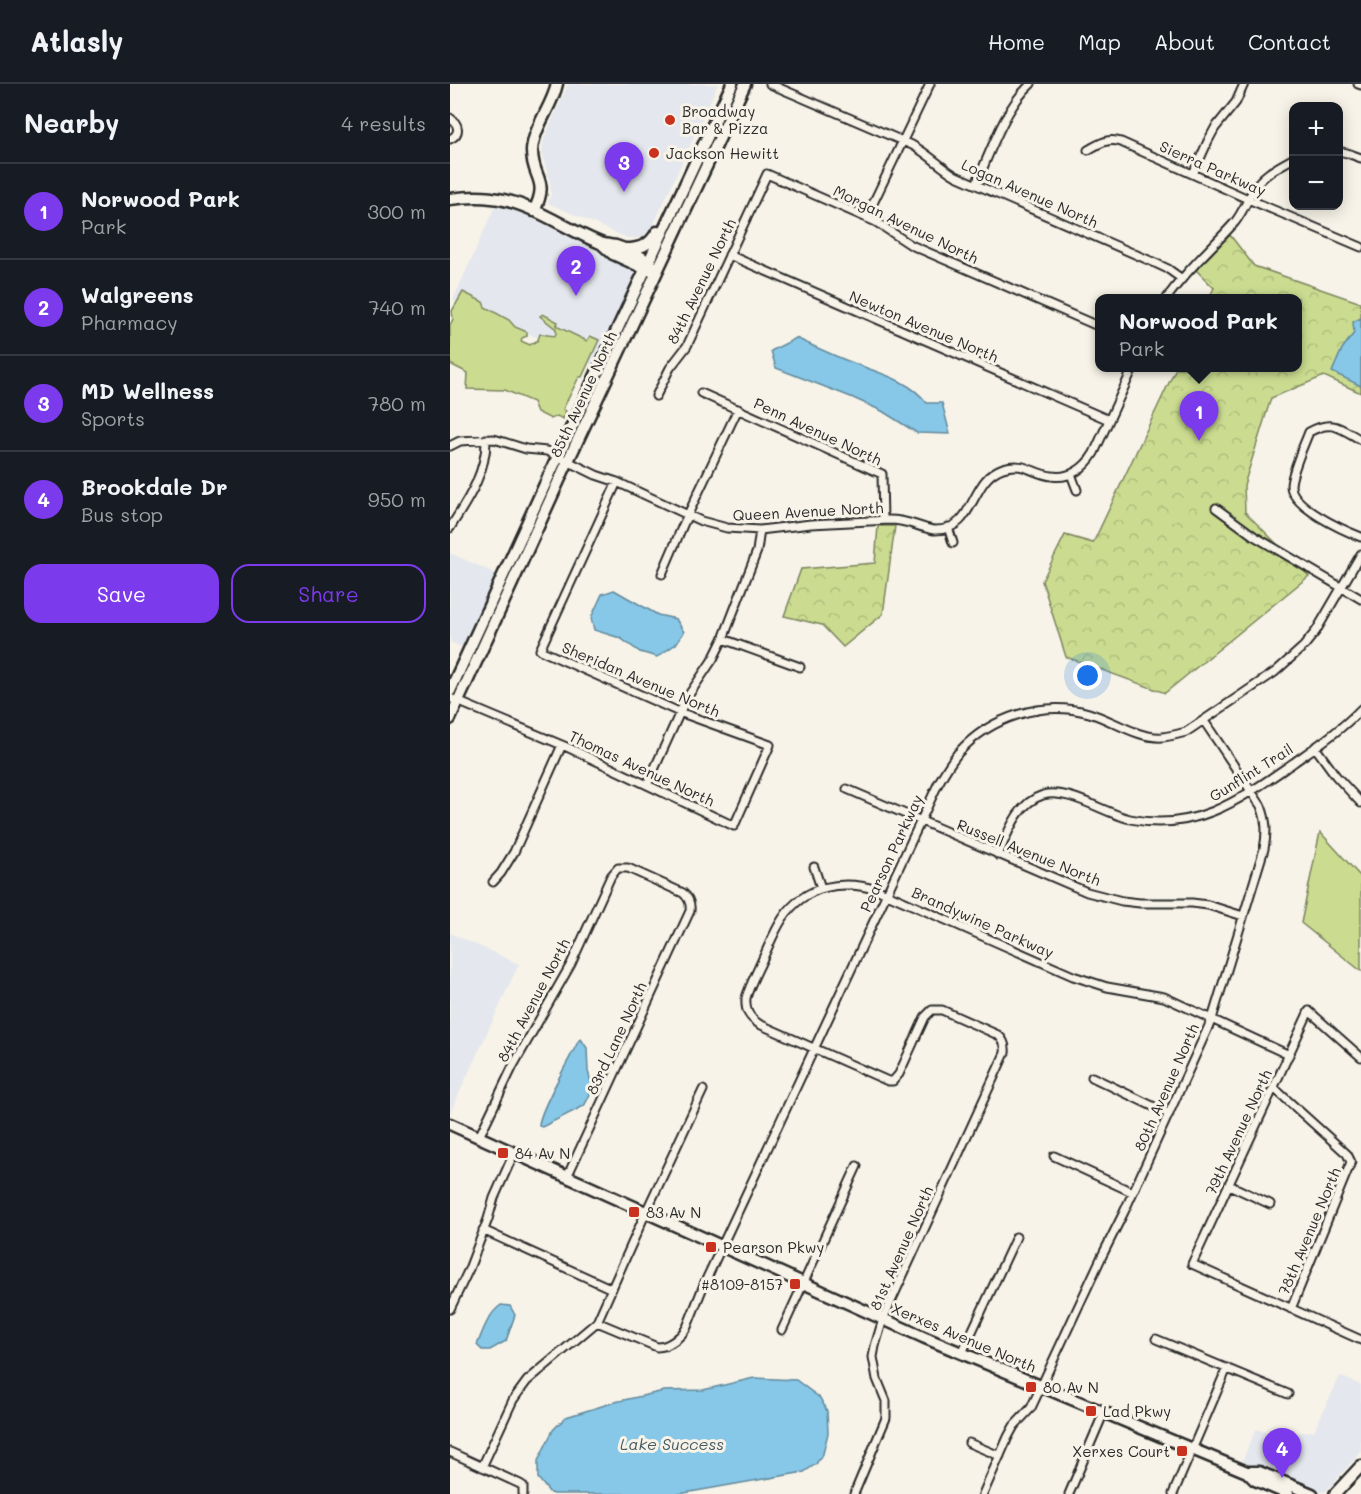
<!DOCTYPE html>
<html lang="en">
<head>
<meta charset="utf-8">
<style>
	:root { --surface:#171b24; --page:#242831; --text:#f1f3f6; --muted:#9ea1a6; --line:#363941; --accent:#7c3aed }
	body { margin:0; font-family:Mali,sans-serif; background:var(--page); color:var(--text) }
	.controls { position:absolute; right:18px; top:18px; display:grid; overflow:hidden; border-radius:12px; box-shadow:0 3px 15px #0003 }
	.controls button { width:54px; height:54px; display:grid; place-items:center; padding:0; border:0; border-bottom:2px solid var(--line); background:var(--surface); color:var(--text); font:30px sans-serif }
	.you { position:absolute; left:638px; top:592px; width:21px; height:21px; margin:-15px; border:4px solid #fff; border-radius:50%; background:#1a73e8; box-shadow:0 0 0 9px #1a73e833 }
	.badge { display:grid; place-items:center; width:39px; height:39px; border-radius:50%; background:var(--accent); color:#fff; font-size:20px; font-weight:700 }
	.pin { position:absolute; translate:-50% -50px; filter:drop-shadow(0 2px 3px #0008) }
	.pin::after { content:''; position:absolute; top:32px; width:21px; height:18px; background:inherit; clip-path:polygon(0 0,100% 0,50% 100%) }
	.popup { position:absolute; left:645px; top:210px; width:207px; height:78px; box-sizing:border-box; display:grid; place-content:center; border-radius:12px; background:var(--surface); filter:drop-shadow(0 2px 4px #0005); font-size:20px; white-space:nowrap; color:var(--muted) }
	.popup b { font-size:22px; color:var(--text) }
	.popup::after { content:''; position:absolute; left:50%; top:100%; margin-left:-12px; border:12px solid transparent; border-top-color:var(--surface) }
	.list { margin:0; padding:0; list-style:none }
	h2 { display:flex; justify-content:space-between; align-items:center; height:78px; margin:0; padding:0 24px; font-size:26px }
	h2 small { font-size:20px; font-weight:400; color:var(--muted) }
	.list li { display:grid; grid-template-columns:39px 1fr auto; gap:18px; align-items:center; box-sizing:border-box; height:96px; padding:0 24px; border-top:2px solid var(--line) }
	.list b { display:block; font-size:22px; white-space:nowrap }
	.list p { margin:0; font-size:20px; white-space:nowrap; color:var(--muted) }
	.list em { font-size:20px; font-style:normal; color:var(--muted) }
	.actions { display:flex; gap:12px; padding:18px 24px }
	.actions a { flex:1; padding:14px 0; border:2px solid var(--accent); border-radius:18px; text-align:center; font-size:21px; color:var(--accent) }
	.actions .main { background:var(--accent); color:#fff }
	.map { position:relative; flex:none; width:911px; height:1410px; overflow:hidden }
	header { display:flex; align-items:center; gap:36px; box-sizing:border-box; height:84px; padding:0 30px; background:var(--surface); border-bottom:2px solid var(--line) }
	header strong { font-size:28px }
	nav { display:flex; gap:33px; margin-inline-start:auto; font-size:21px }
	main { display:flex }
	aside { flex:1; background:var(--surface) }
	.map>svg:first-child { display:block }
	.built { fill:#e4e7ed }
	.grass { fill:#cbdc90; stroke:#7b845e; stroke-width:1.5 }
	.forest { fill:url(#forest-crowns); stroke:#7b845e; stroke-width:1.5 }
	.water { fill:#87c7e7; stroke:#62899c; stroke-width:1.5 }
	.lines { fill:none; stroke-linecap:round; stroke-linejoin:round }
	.street-casing { stroke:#2b2b2b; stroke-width:11 }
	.secondary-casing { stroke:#2b2b2b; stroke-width:15 }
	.street { stroke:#f7f3e8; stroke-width:7 }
	.secondary { stroke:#f7f3e8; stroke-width:10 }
	.poi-dot { fill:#c8321e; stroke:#f7f3e8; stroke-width:2 }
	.labels { text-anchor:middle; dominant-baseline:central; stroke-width:6; stroke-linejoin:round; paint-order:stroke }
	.poi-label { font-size:15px; fill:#2b2b2b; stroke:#f7f3e8; text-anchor:start }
	.street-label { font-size:15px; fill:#2b2b2b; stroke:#f7f3e8 }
	.water-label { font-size:16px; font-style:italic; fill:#475a63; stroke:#f7f3e8 }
</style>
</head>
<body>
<header>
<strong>Atlasly</strong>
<nav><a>Home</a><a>Map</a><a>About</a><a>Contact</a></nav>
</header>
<main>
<aside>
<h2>Nearby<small>4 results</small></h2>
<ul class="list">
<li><span class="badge">1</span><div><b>Norwood Park</b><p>Park</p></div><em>300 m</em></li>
<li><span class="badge">2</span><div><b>Walgreens</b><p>Pharmacy</p></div><em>740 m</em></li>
<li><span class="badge">3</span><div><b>MD Wellness</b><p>Sports</p></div><em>780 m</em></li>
<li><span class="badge">4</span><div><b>Brookdale Dr</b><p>Bus stop</p></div><em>950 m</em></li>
</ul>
<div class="actions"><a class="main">Save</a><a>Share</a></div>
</aside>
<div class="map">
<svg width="911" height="1410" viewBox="0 0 911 1410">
	<defs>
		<pattern id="forest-crowns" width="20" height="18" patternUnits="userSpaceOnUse" patternTransform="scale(1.5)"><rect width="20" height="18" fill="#cbdc90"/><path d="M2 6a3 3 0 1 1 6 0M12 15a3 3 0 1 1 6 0" fill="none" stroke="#aebd7c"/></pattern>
	</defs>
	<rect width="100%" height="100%" fill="#f7f3e8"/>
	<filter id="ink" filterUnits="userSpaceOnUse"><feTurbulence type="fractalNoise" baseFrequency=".0167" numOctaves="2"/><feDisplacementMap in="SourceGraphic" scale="12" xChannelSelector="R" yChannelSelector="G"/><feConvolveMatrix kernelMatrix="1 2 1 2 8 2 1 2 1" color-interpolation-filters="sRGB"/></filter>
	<g filter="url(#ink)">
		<path class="built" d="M118,0H268L203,142L192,154H177L98,119L101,110L100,97L92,71L93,57Z
			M46,120L68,127L111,147L185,183L187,187V192L146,282L65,243L3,216Z
			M0,469L49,491L42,508L23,539L12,563L0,558Z
			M0,849L69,880L0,1029Z
			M890,1292L911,1301V1368L876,1407L868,1409L792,1377L806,1345L826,1351L864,1347Z"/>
		<path class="grass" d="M13,208L33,218L35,223L59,236L65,243L77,248V252L72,254L71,257L80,261L88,256L90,250L105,252L106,249V245L90,232L93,230L108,238L106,242L137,257L140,252L149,256L132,293H129L113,325L116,327L113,335L107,332L101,335L87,328L83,318L55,306L17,305L18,289L0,280V241L3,235L2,227Z
			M870,748L911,793V887L851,839Z"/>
		<path class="forest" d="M780,151L804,182L911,219V309L874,292L821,314L794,401L795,428L859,492L715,609L616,573L592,497L615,451L643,459L726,284H848V214H759L764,204L746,186Z
			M428,442H445L433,530L393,563L372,541L334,532L351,485L425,479Z"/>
		<path class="water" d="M911,234V302L882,288L892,265L904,249L903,238Z
			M346,254C363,262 380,270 398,277C425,288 459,295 477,319H492L500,350L467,349L432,327L401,313L326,284L321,267Z
			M164,506L208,531L226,535L234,548L226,560L207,573L190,568L170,554L144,546L141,534L152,510Z
			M131,955L137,964L138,987L142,1002L140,1011L134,1022L92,1043L89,1042C88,1029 121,972 129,956Z
			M51,1221L60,1222L65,1231L56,1257L40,1266H32L27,1261C33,1247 38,1230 51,1221Z
			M304,1294L346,1296L370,1314L377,1327L378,1349L373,1370L366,1380L354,1388L229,1410H103L100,1409L88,1394V1377L103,1346L116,1333L165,1318L214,1307L253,1306Z"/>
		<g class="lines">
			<defs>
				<path id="street" d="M320,0L462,61C479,70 490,83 506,92L703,178L718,185L732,195
					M908,0L911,1
					M0,34C9,40 11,50 0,55
					M638,66C650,59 658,54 671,58L798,115L911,163
					M888,67L897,69L911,74
					M743,90L758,57L765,44L786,18L794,0
					M526,100C540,69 555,23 581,0
					M416,134L480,0
					M279,171L659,336
					M717,214C736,186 763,163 785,138C793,128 797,116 804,105C813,90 828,83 844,74
					M251,309L432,390L433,436
					M206,312L220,284L237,262L317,90L426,138L461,161L650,243
					M911,356C890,344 882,335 859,348C854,361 841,389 841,402C842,423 893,446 911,453
					M0,362L10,357L44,355L76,365L97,367L146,391L167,398L251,437L277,444L310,446L361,440L439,436C448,436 457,438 466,441C472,443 478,445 484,446C527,447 518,396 553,384C575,377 582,390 602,392C620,395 635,384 644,369L683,284
					M621,390L627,406
					M766,424L804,452L911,515
					M498,443L503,459
					M0,444C17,417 37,388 36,355
					M212,490L233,441L288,325
					M273,555L350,583
					M0,614L119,664L284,742L320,661L229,628L90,566L167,398
					M865,663L886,692L911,719
					M197,701L236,615L263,575L273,555L307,467L310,446
					M397,705L637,808L672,817L690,819H742L758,821L793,832
					M548,771C558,749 567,719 593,711C619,704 654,729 680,735C747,749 792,714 843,679C867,662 891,646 911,625
					M364,783L371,804
					M43,798L51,789L64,768L112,661
					M911,973L859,927L742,1180L911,1256
					M642,993L719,1030
					M824,1004L897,1070L901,1078L841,1225
					M29,1053L63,982L121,880L161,792L168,784H178L233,809C239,814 241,819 240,827L117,1093
					M604,1072L682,1108
					M779,1101L820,1120
					M33,1146L162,1205
					M0,1225L19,1185L38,1135L44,1114L64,1069
					M147,1238L207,1263C219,1263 231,1253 237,1243L255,1198L488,700C494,689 500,679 508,669C540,633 592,616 639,629C663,636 688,655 713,653C721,652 728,650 736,648L825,588L854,562L866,547L911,470
					M332,1246L407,1082
					M706,1255L838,1310
					M512,1269L566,1153
					M519,1359L550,1372
					M0,1368L70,1400L73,1402V1410
					M32,1383L63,1316L77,1297L147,1238L196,1128L253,1006
					M404,1410L436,1334V1317L427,1295L423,1273L425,1262L433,1235L555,969C556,961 554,956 548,951L492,926H482L475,933L449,990L443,997H438L309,940C299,933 295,927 296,914C300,900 308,886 314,872C320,859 325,846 333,834C355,801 392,795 428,806L623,892L657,903L714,913L839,971
					M533,1410L558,1353L564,1342L581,1324L652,1172L674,1128L762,935L814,765C817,749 817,737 811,722L754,637
					M619,1410L654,1328
					M723,1410L777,1284"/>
				<path id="secondary" d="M0,115C14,113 28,112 42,114C80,118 114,144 148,158C154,161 160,161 166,162C178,166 194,173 203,182
					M84,127C100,95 82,95 82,67C83,44 102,23 107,0
					M152,160L163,170L196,185L201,186
					M176,165C190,165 200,161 207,148
					M0,607L108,372L282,0
					M0,635L118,377L295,0
					M0,1040L473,1253L797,1388H809L862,1410
					M797,1388L805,1396L838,1410
					M885,1410L911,1382"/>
			</defs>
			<use href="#street" class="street-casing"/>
			<use href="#secondary" class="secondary-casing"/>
			<use href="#street" class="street"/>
			<use href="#secondary" class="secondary"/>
		</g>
	</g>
	<g class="poi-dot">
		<circle cx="220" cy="36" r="6"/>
		<circle cx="204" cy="69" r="6"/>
		<rect x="47" y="1063" width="12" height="12" rx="3"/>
		<rect x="178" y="1122" width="12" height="12" rx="3"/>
		<rect x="255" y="1157" width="12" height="12" rx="3"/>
		<rect x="339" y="1194" width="12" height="12" rx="3"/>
		<rect x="575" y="1297" width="12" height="12" rx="3"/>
		<rect x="635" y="1321" width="12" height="12" rx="3"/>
		<rect x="726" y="1361" width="12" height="12" rx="3"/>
	</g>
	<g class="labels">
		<g class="poi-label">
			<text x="232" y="27">Broadway<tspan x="232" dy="17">Bar &amp; Pizza</tspan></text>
			<text x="216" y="69">Jackson Hewitt</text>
			<text x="65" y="1069">84 Av N</text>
			<text x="196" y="1128">83 Av N</text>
			<text x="273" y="1163">Pearson Pkwy</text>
			<text x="333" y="1200" text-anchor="end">#8109-8157</text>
			<text x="593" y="1303">80 Av N</text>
			<text x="653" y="1327">Lad Pkwy</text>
			<text x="720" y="1367" text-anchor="end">Xerxes Court</text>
		</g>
		<g class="street-label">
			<text transform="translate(763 84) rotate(24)">Sierra Parkway</text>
			<text transform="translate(580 109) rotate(24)">Logan Avenue North</text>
			<text transform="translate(456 140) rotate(26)">Morgan Avenue North</text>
			<text transform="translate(251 197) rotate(-64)">84th Avenue North</text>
			<text transform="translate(474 242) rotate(23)">Newton Avenue North</text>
			<text transform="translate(133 310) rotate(-65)">85th Avenue North</text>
			<text transform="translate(368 347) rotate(25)">Penn Avenue North</text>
			<text transform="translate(358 427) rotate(-3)">Queen Avenue North</text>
			<text transform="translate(191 595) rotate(23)">Sheridan Avenue North</text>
			<text transform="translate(192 684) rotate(25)">Thomas Avenue North</text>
			<text transform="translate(801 688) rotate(-32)">Gunflint Trail</text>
			<text transform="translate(579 768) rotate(22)">Russell Avenue North</text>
			<text transform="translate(441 769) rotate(-65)">Pearson Parkway</text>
			<text transform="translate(533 838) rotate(24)">Brandywine Parkway</text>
			<text transform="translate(83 916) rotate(-62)">84th Avenue North</text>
			<text transform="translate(166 954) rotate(-65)">83rd Lane North</text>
			<text transform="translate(716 1003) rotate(-66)">80th Avenue North</text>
			<text transform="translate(788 1048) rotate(-65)">79th Avenue North</text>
			<text transform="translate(859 1147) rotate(-67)">78th Avenue North</text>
			<text transform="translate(451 1164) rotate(-66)">81st Avenue North</text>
			<text transform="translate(514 1253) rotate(23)">Xerxes Avenue North</text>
		</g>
		<g class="water-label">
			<text x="222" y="1359">Lake Success</text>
		</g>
	</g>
</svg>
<div class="controls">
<button>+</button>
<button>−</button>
</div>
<div class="you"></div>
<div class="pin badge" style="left:749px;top:357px">1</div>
<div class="popup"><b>Norwood Park</b>Park</div>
<div class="pin badge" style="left:126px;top:212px">2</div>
<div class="pin badge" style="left:174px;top:108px">3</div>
<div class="pin badge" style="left:832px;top:1394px">4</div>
</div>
</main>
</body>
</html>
